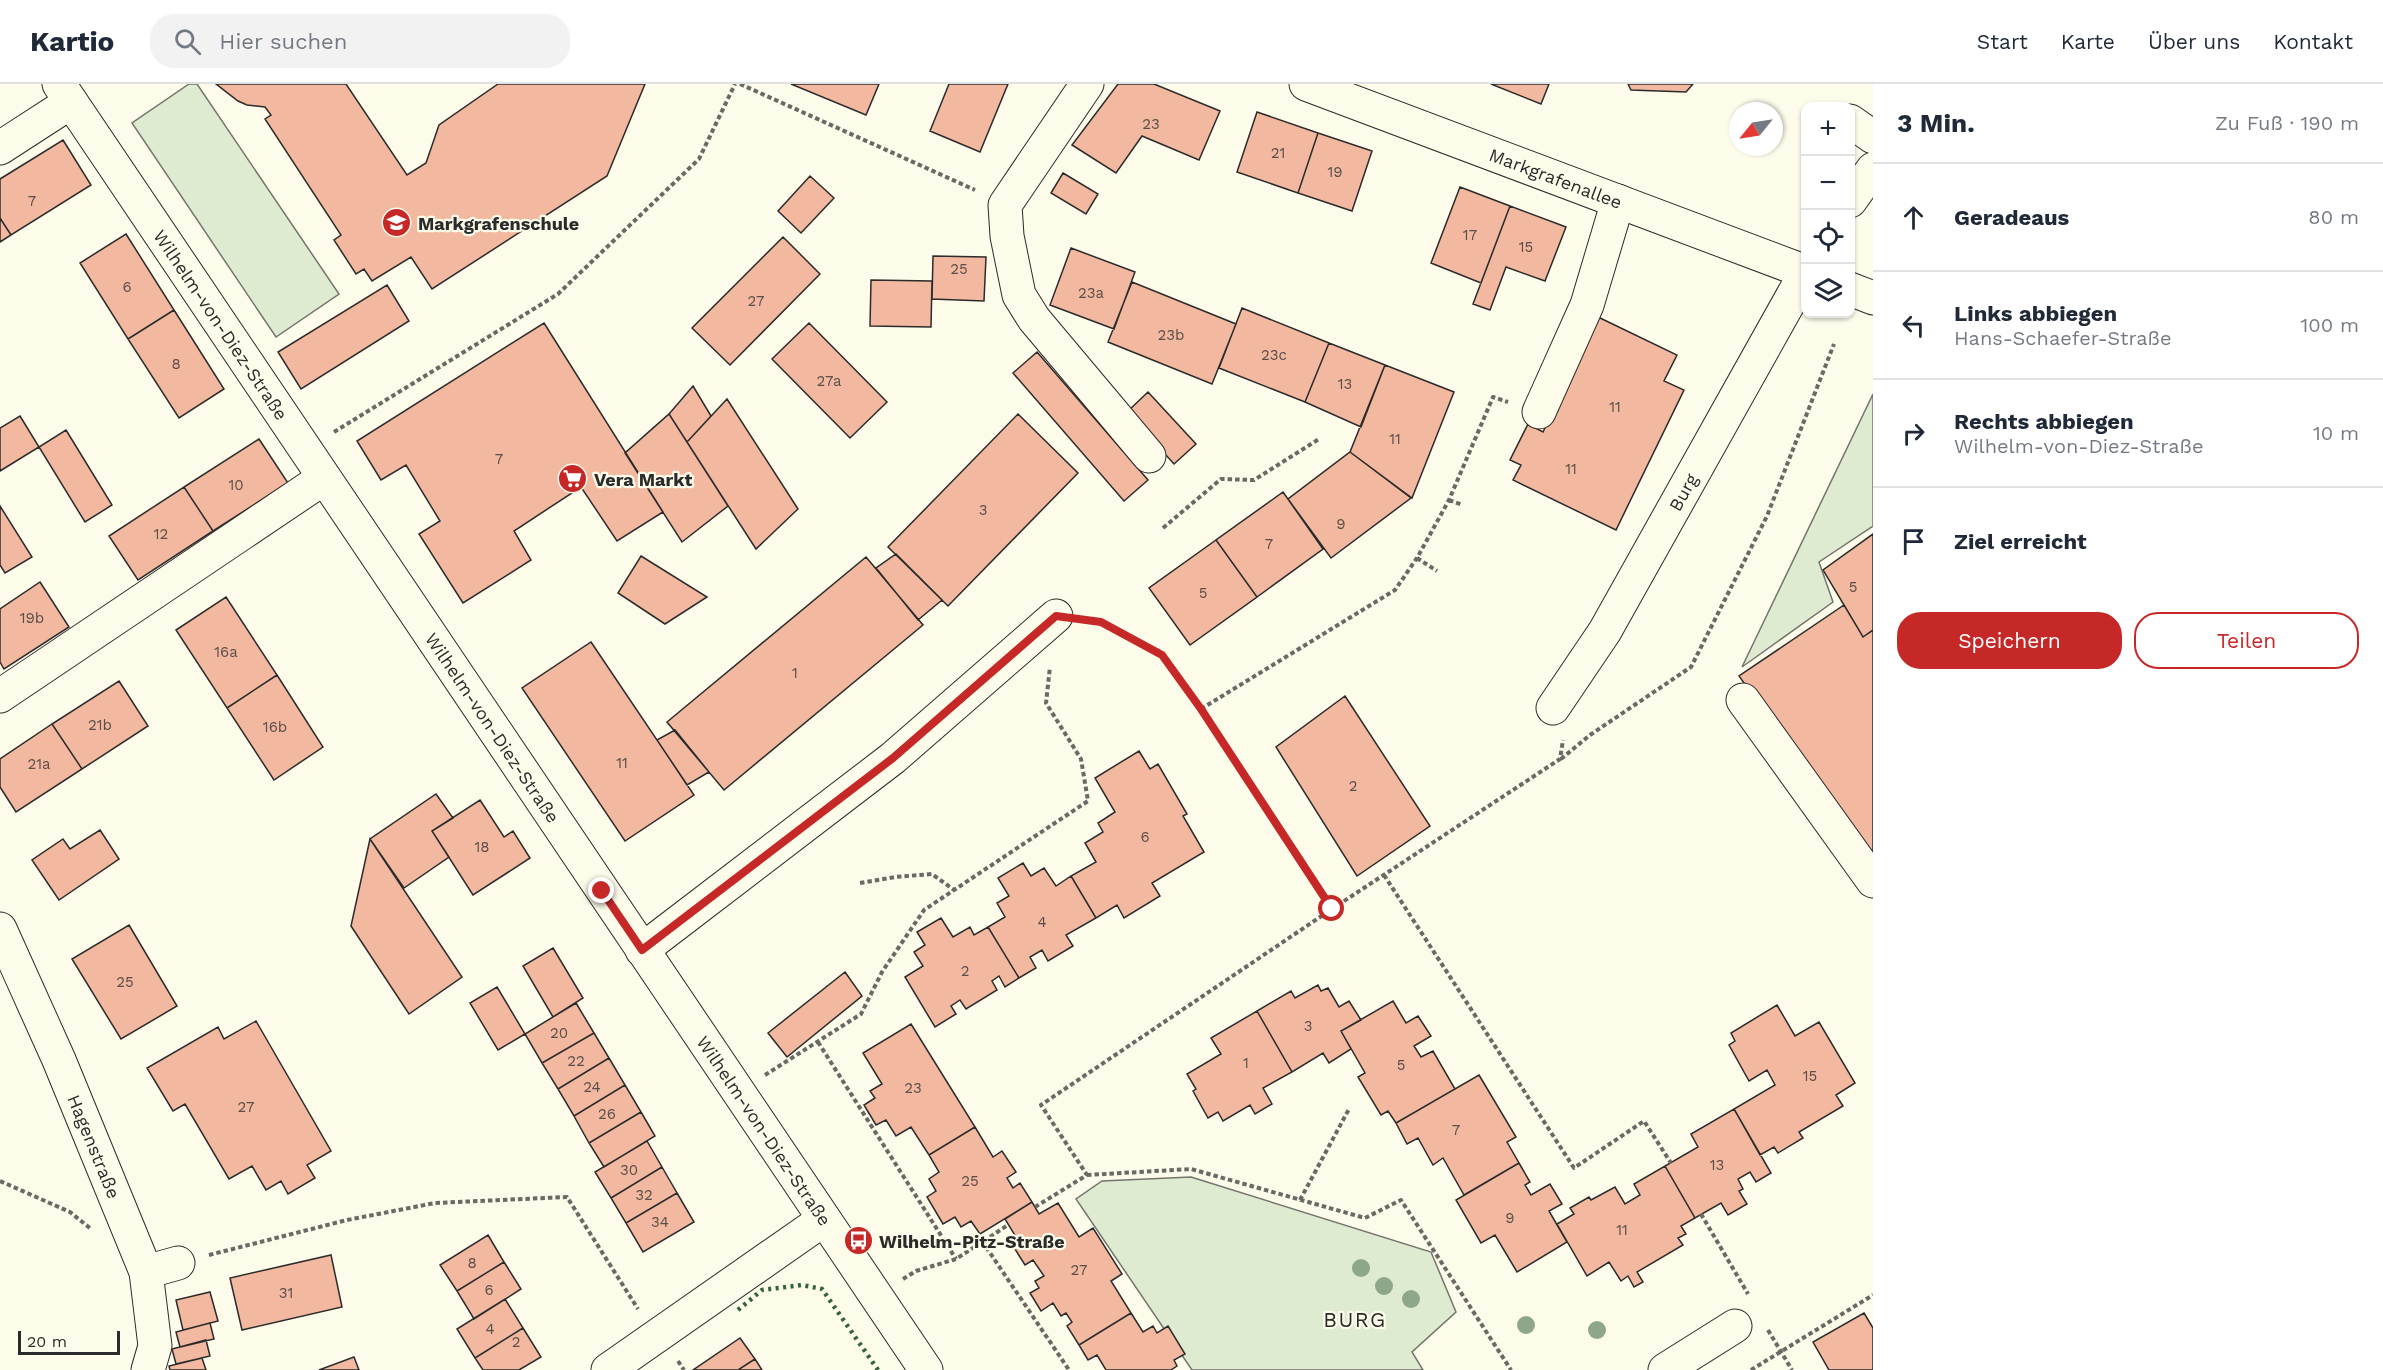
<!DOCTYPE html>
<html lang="de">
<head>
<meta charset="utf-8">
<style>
	:root { --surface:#fff; --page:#f2f2f3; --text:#1f2937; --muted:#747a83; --line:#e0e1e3; --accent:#c62828 }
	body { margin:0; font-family:"Work Sans",sans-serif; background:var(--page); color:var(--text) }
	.controls { position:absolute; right:18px; top:18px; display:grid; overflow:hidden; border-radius:12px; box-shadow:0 2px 4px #0004 }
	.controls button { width:54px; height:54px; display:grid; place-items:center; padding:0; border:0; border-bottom:2px solid var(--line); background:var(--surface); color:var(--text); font:30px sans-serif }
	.compass { position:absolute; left:1729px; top:18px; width:54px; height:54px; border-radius:50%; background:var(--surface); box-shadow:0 2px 4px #0004; rotate:240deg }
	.scale { position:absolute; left:18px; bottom:15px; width:102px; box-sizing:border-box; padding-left:6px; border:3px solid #2b2b2b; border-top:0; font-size:16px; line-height:21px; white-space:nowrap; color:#2b2b2b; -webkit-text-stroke:4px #fdfbea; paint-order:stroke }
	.stop { position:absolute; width:18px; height:18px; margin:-14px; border:4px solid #c62828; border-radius:50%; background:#fff }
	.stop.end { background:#c62828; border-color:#fff; box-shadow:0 2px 6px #0008 }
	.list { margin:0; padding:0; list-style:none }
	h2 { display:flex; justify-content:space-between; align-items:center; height:78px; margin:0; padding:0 24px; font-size:26px }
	h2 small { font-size:20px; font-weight:400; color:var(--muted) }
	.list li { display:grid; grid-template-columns:39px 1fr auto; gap:18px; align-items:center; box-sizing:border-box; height:108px; padding:0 24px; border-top:2px solid var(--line) }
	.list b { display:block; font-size:22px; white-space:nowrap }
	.list p { margin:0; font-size:20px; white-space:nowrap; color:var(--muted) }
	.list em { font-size:20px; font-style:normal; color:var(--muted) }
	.actions { display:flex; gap:12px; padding:18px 24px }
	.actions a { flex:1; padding:14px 0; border:2px solid var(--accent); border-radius:24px; text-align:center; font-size:21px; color:var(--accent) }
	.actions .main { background:var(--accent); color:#fff }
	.icon { flex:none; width:33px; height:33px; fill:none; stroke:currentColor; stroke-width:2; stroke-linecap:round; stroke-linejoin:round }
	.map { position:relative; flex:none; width:1873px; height:1286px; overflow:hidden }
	header { display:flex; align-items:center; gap:36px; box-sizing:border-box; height:84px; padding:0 30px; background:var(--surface); border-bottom:2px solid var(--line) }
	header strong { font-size:28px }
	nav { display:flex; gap:33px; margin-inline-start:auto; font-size:21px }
	.search { width:420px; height:54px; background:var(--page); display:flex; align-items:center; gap:15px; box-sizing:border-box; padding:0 21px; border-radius:24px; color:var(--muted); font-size:22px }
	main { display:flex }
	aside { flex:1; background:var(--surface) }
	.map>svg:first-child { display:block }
	.green { fill:#deebd1; stroke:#74746e; stroke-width:1.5 }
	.building { fill:#f2b8a0; stroke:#2b2b2b; stroke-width:1.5 }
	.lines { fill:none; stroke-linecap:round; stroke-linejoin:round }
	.minor-casing { stroke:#2b2b2b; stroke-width:35 }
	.path { stroke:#6a6964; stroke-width:4; stroke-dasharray:4.5 3; stroke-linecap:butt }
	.minor { stroke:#fdfbea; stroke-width:33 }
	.hedge { stroke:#34623c; stroke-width:4.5; stroke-dasharray:3 4.5; stroke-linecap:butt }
	.tree { fill:#8ea78a }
	.route { stroke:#c62828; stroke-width:8 }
	.labels { text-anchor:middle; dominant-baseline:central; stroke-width:4.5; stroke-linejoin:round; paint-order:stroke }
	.number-label { font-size:15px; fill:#5d4e48 }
	.street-label { font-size:18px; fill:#2b2b2b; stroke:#fdfbea }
	.poi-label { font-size:18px; font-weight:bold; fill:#2b2b2b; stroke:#fdfbea; text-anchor:start }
	.quarter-label { font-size:21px; letter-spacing:1.5px; fill:#2b2b2b; stroke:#fdfbea }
</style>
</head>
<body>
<header>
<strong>Kartio</strong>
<div class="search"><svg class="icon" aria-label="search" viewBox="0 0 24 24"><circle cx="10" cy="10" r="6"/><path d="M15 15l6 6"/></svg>Hier suchen</div>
<nav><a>Start</a><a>Karte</a><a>Über uns</a><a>Kontakt</a></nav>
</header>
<main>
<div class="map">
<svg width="1873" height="1286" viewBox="0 0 1873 1286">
	<rect width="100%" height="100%" fill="#fdfbea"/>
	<path class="green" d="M189,0H197L339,210L276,253L132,39Z
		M1873,310V442L1819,478L1833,518L1742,583Z
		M1191,1093L1431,1168L1456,1228L1412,1268L1423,1286H1192L1076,1115L1102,1097Z"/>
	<path class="building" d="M216,0H346L407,91L426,79L439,41L498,0H645L607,92L432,205L411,173L372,197L364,185L356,190L334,156L341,151L265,35L271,31L265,23L247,21L238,17Z
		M791,0H879L866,31Z
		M949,0H1008L980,68L930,47Z
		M1118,0H1154L1220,27L1199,76L1142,52L1116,89L1072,61Z
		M1491,0H1549L1541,20Z
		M1628,0H1693L1686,8L1631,6Z
		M1257,28L1318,49L1298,109L1237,88Z
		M1318,49L1372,67L1352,127L1298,109Z
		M63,56L91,101L11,151L0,134V95Z
		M1063,89L1098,110L1086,130L1051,109Z
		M810,92L834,114L801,149L778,127Z
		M1460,103L1510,122L1481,199L1431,179Z
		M1510,122L1566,143L1545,197L1506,183L1490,226L1473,220Z
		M0,134L11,151L0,158Z
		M126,150L174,226L128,255L80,179Z
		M783,153L820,190L730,281L692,244Z
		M1071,164L1135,188L1114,245L1050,221Z
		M933,172L986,173L984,217L932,215Z
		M871,196L932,197L931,243L870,242Z
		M1132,198L1236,240L1212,300L1108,258Z
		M387,201L409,237L301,305L278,268Z
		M1242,224L1329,259L1305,318L1219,284Z
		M174,226L224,305L179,334L128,255Z
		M1598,233L1677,271L1664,297L1684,306L1616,446L1513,396L1521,381L1510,376L1528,340L1543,348Z
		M544,239L663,428L617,457L581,403L514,447L531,476L463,519L419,450L440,437L406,381L381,396L357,357Z
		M809,239L887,318L850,354L772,275Z
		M1329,259L1385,281L1361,343L1305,318Z
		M1037,268L1148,396L1124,417L1013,289Z
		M1385,281L1454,308L1412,414L1350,368Z
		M693,302L711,332L687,358L669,330Z
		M1148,308L1196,360L1174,380L1127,328Z
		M727,315L798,425L756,465L687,358Z
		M669,330L728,422L682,458L625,369Z
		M1018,330L1078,389L948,522L888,463Z
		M20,332L39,363L0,387V344Z
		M66,346L112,421L85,438L39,363Z
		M259,355L288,399L213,447L184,403Z
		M1350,368L1411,414L1331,474L1288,415Z
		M184,403L213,447L138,496L109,452Z
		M1283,408L1323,465L1257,513L1216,456Z
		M0,422L32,473L5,489L0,481Z
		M1873,450V546L1863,553L1823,486Z
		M1216,456L1257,513L1190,561L1149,504Z
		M896,470L942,516L918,536L876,484Z
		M641,472L707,513L665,540L618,509Z
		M866,473L923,541L724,706L667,638Z
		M40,498L69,543L4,585L0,578V525Z
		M226,513L277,591L227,624L176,546Z
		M1844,521L1863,553L1873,546V769L1868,773L1739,592Z
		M591,558L694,711L625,757L522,604Z
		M277,591L323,663L274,696L227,624Z
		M119,597L148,642L82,685L52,640Z
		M1345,612L1430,742L1357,792L1276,663Z
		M52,640L82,685L16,728L0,703V675Z
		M675,646L709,688L687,701L657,656Z
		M1139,667L1150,685L1158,680L1187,730L1183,732L1204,768L1152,799L1160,812L1124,834L1117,821L1096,834L1071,792L1096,778L1085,759L1103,748L1098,739L1115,728L1095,694Z
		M436,710L453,734L432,747L449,773L404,804L370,755Z
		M480,716L504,753L513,747L530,774L473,811L432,747Z
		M100,746L119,775L59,816L32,776L63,755L70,765Z
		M370,755L462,893L409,930L351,842Z
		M1023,779L1031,792L1044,784L1056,802L1071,792L1096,834L1066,851L1073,862L1048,877L1042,866L1030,873L1036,884L1019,894L988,843L1005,833L997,819L1009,812L998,794Z
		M941,834L953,853L970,843L974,851L988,843L1019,894L1005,903L999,892L992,897L997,906L966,925L960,916L951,922L956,930L935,943L905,893L923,882L914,868L925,861L917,848Z
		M129,841L177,922L121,955L72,875Z
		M553,864L583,914L553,933L523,882Z
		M845,888L862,912L787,973L768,949Z
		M1318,901L1321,907L1328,904L1339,923L1349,917L1361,936L1341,947L1351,965L1329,979L1323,969L1292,988L1257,927L1291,907L1295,914Z
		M497,903L525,950L498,966L470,919Z
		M1393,917L1406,939L1418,932L1431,952L1414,962L1421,973L1433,967L1455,1005L1396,1039L1388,1027L1381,1031L1358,993L1365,989L1341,947Z
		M576,919L594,949L542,979L525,950Z
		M1777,921L1795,952L1819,938L1855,999L1836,1011L1843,1022L1799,1048L1803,1054L1778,1069L1774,1063L1760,1071L1734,1025L1775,1001L1767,986L1749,997L1729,961L1735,957L1731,949Z
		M1257,927L1292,988L1263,1004L1272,1020L1255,1030L1250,1021L1223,1037L1218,1028L1208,1034L1193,1007L1196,1005L1187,990L1221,970L1211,954Z
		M256,937L331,1067L307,1081L315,1094L288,1110L281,1097L266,1106L252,1082L229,1095L185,1020L173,1027L147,984L218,943L224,955Z
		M911,940L975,1043L929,1071L911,1043L896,1052L886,1036L876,1041L864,1021L875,1014L870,1007L882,1000L863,969Z
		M594,949L609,974L558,1005L542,979Z
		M609,974L625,1001L574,1032L558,1005Z
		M1479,991L1516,1053L1507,1058L1519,1079L1464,1111L1443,1074L1433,1081L1418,1054L1407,1060L1396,1039Z
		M625,1001L641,1028L589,1059L574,1032Z
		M1734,1025L1771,1089L1756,1098L1750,1088L1738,1095L1743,1105L1739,1107L1747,1120L1728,1131L1721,1119L1695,1134L1665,1082L1698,1063L1691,1050Z
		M641,1028L655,1052L604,1083L589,1059Z
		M975,1043L993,1073L1002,1067L1016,1088L1007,1094L1013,1104L1020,1099L1032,1118L980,1150L971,1137L961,1143L955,1133L943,1140L927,1113L936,1107L929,1095L939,1088L929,1071Z
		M647,1057L662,1083L611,1114L595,1088Z
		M1519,1079L1530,1098L1525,1101L1531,1111L1550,1100L1562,1120L1549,1127L1567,1158L1517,1188L1495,1151L1481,1159L1456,1116Z
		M1665,1082L1695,1134L1681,1142L1686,1150L1678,1154L1683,1161L1637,1188L1643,1198L1634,1203L1628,1192L1621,1197L1609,1178L1587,1192L1557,1140L1574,1130L1570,1124L1589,1113L1591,1116L1615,1103L1625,1120L1640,1111L1634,1100Z
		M662,1083L677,1109L626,1139L611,1114Z
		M677,1109L694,1138L643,1168L626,1139Z
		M1032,1118L1039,1130L1058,1119L1079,1153L1093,1144L1122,1190L1111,1197L1131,1229L1079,1261L1067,1242L1072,1238L1066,1229L1061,1232L1053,1219L1041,1227L1030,1209L1039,1204L1035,1197L1044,1192L1033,1176L1025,1181L1013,1162L1019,1158L1005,1135Z
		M488,1151L504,1178L457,1207L440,1181Z
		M331,1171L342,1223L242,1246L230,1194Z
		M504,1178L521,1205L474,1235L457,1207Z
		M210,1208L218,1237L183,1246L176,1216Z
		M505,1215L523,1244L475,1274L457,1245Z
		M1131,1229L1143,1248L1153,1242L1157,1249L1168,1242L1185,1270L1174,1276L1177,1282L1171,1286H1106L1097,1271L1088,1276L1079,1261Z
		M1864,1229L1873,1244V1286H1829L1813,1258Z
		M210,1239L214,1255L180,1263L176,1248Z
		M523,1244L541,1273L519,1286H483L475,1274Z
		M740,1254L755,1275L738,1286H693Z
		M206,1256L210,1272L176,1280L172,1265Z
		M354,1273L359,1286H319Z
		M202,1274L206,1286H170L169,1282Z
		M755,1275L762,1286H738Z"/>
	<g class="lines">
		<defs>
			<g id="minor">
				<path id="s1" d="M59,0L926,1286"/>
				<path d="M1087,0L1005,121L1007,152L1019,211L1034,235L1149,372"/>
				<path id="s2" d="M1306,0L1806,188"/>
				<path d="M1850,37L1873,53"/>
				<path d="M0,64L71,18"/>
				<path d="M1850,117L1873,85"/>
				<path d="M1850,205L1873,214"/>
				<path d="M1539,328L1587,221L1618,117"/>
				<path d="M0,612L324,394"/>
				<path d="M1743,616L1873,797"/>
				<path id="s3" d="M1553,624L1605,547L1806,188"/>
				<path id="s4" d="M0,845L59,976L146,1188L155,1262L148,1286"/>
				<path d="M642,866L893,674L1056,532"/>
				<path d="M146,1188L178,1179"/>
				<path d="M608,1286L823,1136"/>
				<path d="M1665,1286L1735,1242"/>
			</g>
		</defs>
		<use href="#minor" class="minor-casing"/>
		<path class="path" d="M740,0L975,106
			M334,348L558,210L699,75L735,0
			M1449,416L1463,421
			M1163,444L1221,395L1254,396L1319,355
			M1417,474L1437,487
			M1087,536L1101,538L1162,571L1201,625L1332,825
			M1201,625L1395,506L1417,474L1449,416L1493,313L1508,318
			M1561,675L1590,651L1691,583L1767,432L1834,260
			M1384,791L1574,1084L1644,1037L1671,1079
			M860,799L895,793L932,790L954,806
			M818,958L956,1175
			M765,991L861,930L882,888L924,826L1088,717L1081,675L1046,619L1050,583
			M1087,1091L1191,1085L1365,1134L1401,1116L1511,1286
			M0,1097L70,1128L91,1145
			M1300,1116L1349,1025
			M1035,1123L1087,1091L1041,1021L1332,825L1560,675L1563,656
			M1701,1130L1748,1210
			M982,1157L1069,1286
			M209,1171L347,1136L435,1119L567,1113L638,1225
			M903,1195L916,1187L956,1175L1008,1141
			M1768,1246L1792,1286
			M678,1277L684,1286
			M1751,1286L1873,1211"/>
		<use href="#minor" class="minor"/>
		<path class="hedge" d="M738,1226L762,1206L802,1201L822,1205L878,1286"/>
	</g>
	<g class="tree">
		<circle cx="1361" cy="1184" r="9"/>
		<circle cx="1384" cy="1202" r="9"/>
		<circle cx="1411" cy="1215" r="9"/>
		<circle cx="1526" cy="1241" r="9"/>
		<circle cx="1597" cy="1246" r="9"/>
	</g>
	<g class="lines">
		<path class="route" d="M602,807L642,866L893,674L1056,532L1101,538L1162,571L1201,625L1332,825"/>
	</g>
	<defs>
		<symbol id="school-disc" viewBox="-11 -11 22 22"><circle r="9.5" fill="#c62828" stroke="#fdfbea"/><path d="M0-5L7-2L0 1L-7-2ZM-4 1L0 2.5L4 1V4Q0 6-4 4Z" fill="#fff"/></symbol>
		<symbol id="supermarket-disc" viewBox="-11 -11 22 22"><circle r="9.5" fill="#c62828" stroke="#fdfbea"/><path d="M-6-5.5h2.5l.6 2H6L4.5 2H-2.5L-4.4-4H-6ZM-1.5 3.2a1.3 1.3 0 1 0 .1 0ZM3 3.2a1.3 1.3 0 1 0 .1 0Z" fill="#fff"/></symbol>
		<symbol id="bus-disc" viewBox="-11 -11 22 22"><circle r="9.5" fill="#c62828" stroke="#fdfbea"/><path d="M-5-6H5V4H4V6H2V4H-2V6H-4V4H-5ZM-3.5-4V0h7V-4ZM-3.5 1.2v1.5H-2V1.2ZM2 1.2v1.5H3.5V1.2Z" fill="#fff"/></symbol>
	</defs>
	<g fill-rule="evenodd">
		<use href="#school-disc" x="380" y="122" width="33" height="33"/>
		<use href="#supermarket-disc" x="556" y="378" width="33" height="33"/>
		<use href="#bus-disc" x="842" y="1140" width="33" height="33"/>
	</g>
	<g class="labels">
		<g class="number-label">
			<text x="1151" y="40">23</text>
			<text x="1278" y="69">21</text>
			<text x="1335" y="88">19</text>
			<text x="32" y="117">7</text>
			<text x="1470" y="151">17</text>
			<text x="1526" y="163">15</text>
			<text x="959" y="185">25</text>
			<text x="127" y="203">6</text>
			<text x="1091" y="209">23a</text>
			<text x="756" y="217">27</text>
			<text x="1171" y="251">23b</text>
			<text x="1274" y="271">23c</text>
			<text x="176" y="280">8</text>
			<text x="829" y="297">27a</text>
			<text x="1345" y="300">13</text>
			<text x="1615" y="323">11</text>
			<text x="1395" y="355">11</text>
			<text x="499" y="375">7</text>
			<text x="1571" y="385">11</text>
			<text x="236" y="401">10</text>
			<text x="983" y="426">3</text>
			<text x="1341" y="440">9</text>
			<text x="161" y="450">12</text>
			<text x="1269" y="460">7</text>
			<text x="1853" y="503">5</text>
			<text x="1203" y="509">5</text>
			<text x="32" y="534">19b</text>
			<text x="226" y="568">16a</text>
			<text x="795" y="589">1</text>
			<text x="100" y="641">21b</text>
			<text x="275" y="643">16b</text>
			<text x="622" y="679">11</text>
			<text x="39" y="680">21a</text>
			<text x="1353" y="702">2</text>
			<text x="1145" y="753">6</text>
			<text x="482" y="763">18</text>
			<text x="1042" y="838">4</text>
			<text x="965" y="887">2</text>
			<text x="125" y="898">25</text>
			<text x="1308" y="942">3</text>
			<text x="559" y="949">20</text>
			<text x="576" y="977">22</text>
			<text x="1246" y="979">1</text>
			<text x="1401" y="981">5</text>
			<text x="1810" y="992">15</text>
			<text x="592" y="1003">24</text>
			<text x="913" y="1004">23</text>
			<text x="246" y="1023">27</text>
			<text x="607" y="1030">26</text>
			<text x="1456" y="1046">7</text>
			<text x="1717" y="1081">13</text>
			<text x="629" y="1086">30</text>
			<text x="970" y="1097">25</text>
			<text x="644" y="1111">32</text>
			<text x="1510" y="1134">9</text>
			<text x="660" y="1138">34</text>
			<text x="1622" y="1146">11</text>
			<text x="472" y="1179">8</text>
			<text x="1079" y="1186">27</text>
			<text x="489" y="1206">6</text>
			<text x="286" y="1209">31</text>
			<text x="490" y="1245">4</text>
			<text x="516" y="1258">2</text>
		</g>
		<g class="street-label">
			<text stroke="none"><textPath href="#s2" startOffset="267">Markgrafenallee</textPath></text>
			<text stroke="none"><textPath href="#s1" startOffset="290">Wilhelm-von-Diez-Straße</textPath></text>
			<text stroke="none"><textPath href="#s3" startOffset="252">Burg</textPath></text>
			<text stroke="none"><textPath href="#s1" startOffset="776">Wilhelm-von-Diez-Straße</textPath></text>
			<text stroke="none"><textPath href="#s1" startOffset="1262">Wilhelm-von-Diez-Straße</textPath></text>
			<text stroke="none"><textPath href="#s4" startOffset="237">Hagenstraße</textPath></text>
		</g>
		<g class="poi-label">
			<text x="418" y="139">Markgrafenschule</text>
			<text x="594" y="395">Vera Markt</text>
			<text x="879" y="1157">Wilhelm-Pitz-Straße</text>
		</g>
		<g class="quarter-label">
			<text x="1355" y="1235">BURG</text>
		</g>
	</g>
</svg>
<div class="controls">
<button>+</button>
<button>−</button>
<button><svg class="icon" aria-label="locate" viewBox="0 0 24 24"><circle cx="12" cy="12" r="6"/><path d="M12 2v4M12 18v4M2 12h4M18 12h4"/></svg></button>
<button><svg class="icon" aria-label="layers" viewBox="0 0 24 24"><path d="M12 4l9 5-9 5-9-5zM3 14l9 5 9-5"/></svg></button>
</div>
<svg class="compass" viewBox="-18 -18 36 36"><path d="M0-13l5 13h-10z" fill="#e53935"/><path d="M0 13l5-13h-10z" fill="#747a83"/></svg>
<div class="scale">20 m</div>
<div class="stop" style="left:1332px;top:825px"></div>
<div class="stop end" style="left:602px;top:807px"></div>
</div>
<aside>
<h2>3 Min.<small>Zu Fuß · 190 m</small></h2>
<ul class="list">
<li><svg class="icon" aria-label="ahead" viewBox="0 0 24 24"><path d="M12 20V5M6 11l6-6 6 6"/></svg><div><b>Geradeaus</b></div><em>80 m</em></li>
<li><svg class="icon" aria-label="left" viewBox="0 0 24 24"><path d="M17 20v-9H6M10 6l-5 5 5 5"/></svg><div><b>Links abbiegen</b><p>Hans-Schaefer-Straße</p></div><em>100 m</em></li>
<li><svg class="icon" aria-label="right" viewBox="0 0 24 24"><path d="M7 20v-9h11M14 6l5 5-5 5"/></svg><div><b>Rechts abbiegen</b><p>Wilhelm-von-Diez-Straße</p></div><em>10 m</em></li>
<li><svg class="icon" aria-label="arrive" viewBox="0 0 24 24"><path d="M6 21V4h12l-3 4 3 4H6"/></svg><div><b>Ziel erreicht</b></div></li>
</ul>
<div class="actions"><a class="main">Speichern</a><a>Teilen</a></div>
</aside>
</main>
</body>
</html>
